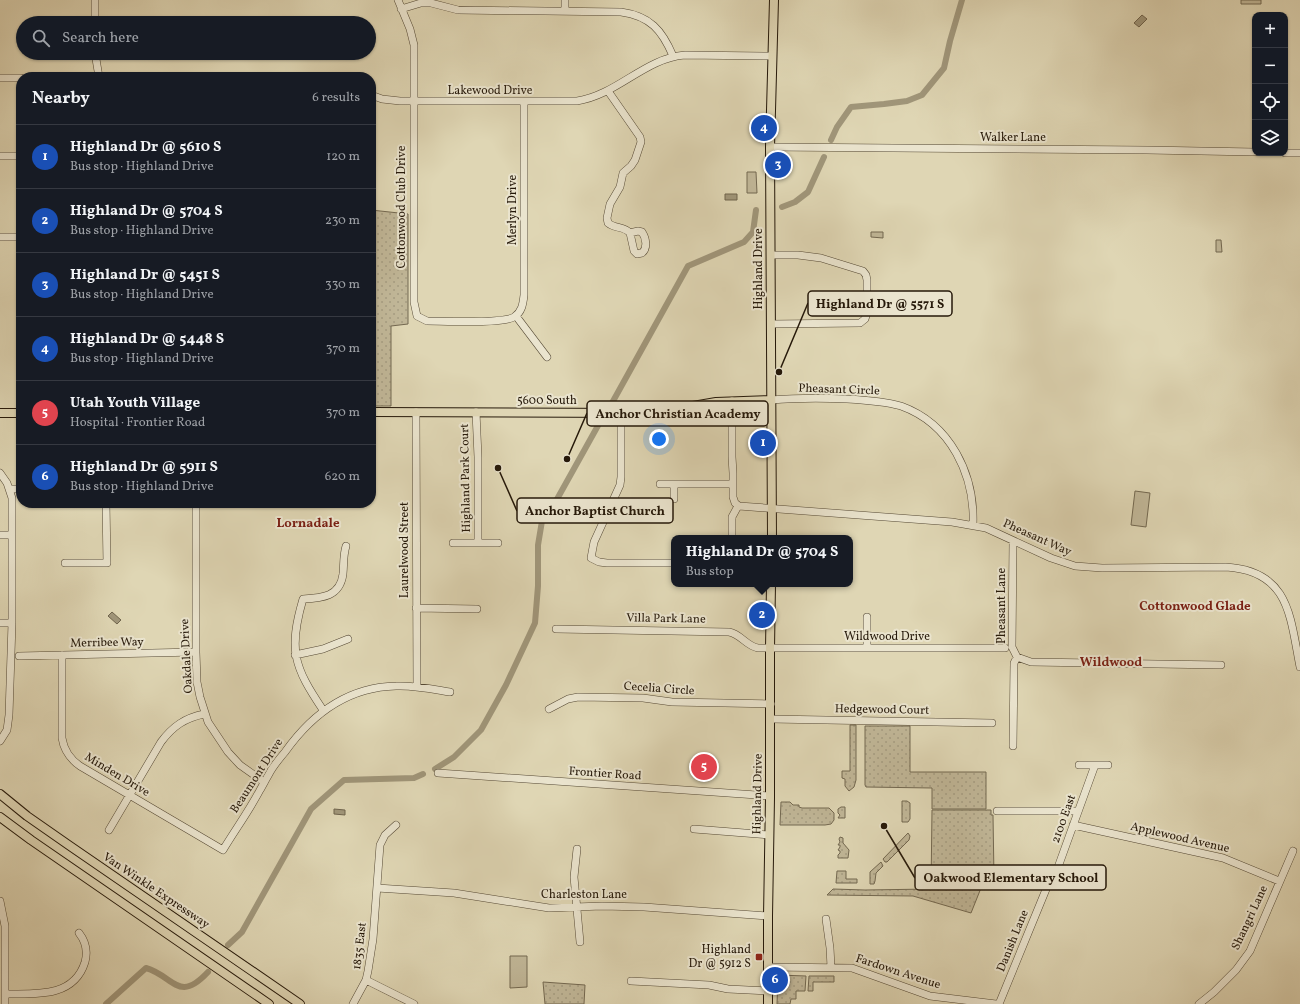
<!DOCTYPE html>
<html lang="en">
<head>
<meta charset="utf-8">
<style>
	:root { --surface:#171b24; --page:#20242c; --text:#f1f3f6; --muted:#9ea1a6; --line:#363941; --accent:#0b8043 }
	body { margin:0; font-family:Vollkorn,serif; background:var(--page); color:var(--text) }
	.controls { position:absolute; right:12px; top:12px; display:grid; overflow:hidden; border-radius:8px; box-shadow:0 1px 3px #0004 }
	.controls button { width:36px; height:36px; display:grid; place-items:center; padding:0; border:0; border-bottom:1px solid var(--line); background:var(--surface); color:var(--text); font:20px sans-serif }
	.you { position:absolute; left:659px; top:439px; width:14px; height:14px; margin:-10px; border:3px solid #fff; border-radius:50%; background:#1a73e8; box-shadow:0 0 0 6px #1a73e833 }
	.badge { display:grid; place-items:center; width:26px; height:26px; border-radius:50%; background:var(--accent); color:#fff; font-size:13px; font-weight:700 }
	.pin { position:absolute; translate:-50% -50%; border:2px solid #fff; box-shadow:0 1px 4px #0006 }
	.popup { position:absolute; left:671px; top:535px; width:182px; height:52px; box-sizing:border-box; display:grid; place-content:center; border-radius:8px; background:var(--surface); filter:drop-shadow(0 1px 3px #0005); font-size:13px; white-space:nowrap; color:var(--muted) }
	.popup b { font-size:15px; color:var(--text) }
	.popup::after { content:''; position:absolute; left:50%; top:100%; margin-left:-8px; border:8px solid transparent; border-top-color:var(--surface) }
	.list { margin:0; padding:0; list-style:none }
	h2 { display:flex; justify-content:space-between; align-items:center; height:52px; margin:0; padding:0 16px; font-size:17px }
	h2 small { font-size:13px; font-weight:400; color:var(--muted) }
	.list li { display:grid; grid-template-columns:26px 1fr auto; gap:12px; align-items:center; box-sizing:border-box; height:64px; padding:0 16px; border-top:1px solid var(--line) }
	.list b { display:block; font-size:15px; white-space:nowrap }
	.list p { margin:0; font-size:13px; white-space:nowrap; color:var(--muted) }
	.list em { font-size:13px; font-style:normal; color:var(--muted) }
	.icon { flex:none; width:22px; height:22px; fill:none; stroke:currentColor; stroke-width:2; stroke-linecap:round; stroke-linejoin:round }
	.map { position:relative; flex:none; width:1300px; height:1004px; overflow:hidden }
	.search { position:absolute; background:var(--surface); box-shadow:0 1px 3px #0004; left:16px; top:16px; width:360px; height:44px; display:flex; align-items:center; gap:10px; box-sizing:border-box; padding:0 14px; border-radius:22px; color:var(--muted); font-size:15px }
	.panel { position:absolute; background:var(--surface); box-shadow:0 1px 3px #0004; left:16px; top:72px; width:360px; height:436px; border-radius:16px }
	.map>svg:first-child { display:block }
	.grass { fill:url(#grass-dots); stroke:#736850 }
	.pitch { fill:#c0b697; stroke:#736850 }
	.water { fill:#a0967a; stroke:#6f644d }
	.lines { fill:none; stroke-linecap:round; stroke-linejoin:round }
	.canal { stroke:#a0967a; stroke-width:6 }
	.minor-casing { stroke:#544834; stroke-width:8 }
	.major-casing { stroke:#26190a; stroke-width:10 }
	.minor { stroke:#eae4ce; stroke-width:7 }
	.major { stroke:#dfd6b4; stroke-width:8 }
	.poi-dot { fill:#8f2418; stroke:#eae4ce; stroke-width:1.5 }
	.labels { text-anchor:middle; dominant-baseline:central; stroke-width:4; stroke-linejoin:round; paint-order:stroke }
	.street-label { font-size:12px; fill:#26190a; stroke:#eae4ce }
	.poi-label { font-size:12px; fill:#26190a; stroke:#eae4ce; text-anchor:end }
	.neighbourhood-label { font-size:13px; font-weight:bold; fill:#7a1f14; stroke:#eae4ce }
	.leader { fill:none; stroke:#26190a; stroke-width:1.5 }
	.callout-dot { fill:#26190a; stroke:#eae4ce; stroke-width:1.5 }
	.callout { fill:#eae4ce; stroke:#26190a; stroke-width:1.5 }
	.callout-label { font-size:13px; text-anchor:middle; font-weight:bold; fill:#26190a }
</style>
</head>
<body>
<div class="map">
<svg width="1300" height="1004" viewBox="0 0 1300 1004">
	<defs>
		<pattern id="grass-dots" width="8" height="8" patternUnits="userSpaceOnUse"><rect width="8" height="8" fill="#c0b697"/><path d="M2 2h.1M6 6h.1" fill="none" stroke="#a59c81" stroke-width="1.8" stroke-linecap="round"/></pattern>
	</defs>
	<rect width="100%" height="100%" fill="#dfd6b4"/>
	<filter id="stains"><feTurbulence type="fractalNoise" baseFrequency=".005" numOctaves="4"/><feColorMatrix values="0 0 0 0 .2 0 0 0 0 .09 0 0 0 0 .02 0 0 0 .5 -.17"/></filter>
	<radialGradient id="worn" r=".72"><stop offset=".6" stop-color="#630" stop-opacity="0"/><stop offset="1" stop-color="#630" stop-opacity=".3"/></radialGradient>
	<path class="grass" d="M371,210L408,214V324L391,326V406H371Z
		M850,725H856V780L854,787L849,791L845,786V779L842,778V771H850Z
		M865,726H910V772H986V809H932V788L866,787L865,785Z
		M902,801H907L910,803V819L908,822H902Z
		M781,802H790L793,805H799V807L802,808H829L834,813V820L831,824L825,825H780Z
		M841,807H845V818H838L840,815L838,813V809Z
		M932,810H991V815H993L994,879L983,883L971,913L913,896L827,895L833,889L865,890L931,889Z
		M908,833L910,836L909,840L887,862H885L883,859Z
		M840,837L843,838V843L849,850L848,858H838V855L840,853V851L838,850L840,847V845H838L840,842L839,839Z
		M881,862L883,866L876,873L875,881L874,884H870V872Z
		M837,871H846V879H857V883H836Z
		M778,975L806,976L805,991H796V999H791L790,1004H777Z
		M809,976H834V982H813V991H808Z
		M543,982L585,985L584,1004H545Z"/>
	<path class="pitch" d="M1241,0H1261V4H1241Z
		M747,172H756L757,193H747Z
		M871,232H883V238L871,237Z
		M1216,240H1221L1222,252H1216Z
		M1135,491L1150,493L1146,527L1131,525Z
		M510,956H527V987L510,988Z"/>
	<path class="water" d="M1142,15L1147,19L1139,27L1134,23Z
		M725,194H737V200H725Z
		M112,612L121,620L117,624L108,616Z
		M334,809L345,810V815L334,814Z"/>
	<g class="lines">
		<path class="canal" d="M831,140L837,127L851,107L884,104L907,101L922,95L944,68L950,41L962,0
			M782,207L795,202L808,192L824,157
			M612,403L688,266L744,242L753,232L756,210
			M435,769L454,757L481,730L506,685L535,623L538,586V545L542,521L556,501L600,422
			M228,945L242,932L311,809L344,780L414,778L423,774
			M106,1004L146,968C174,976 178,1004 208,972"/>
		<defs>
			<path id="minor" d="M398,0L410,29L414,45V302L417,316L427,321C443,321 503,324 514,317C522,312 523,304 524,295V102
				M401,9L421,3H431L458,10L621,12C650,16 662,30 673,56
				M565,11V0
				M95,23V0
				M95,53L99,77
				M0,78H21
				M608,91L640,137L641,142L635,160L631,166L623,173L620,187L610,204L607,218L608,223C615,229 624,226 630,233L638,231L642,232C646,238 648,248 642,253L637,254L634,251L630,233
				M371,95L382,99L400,101H577C617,95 645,58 685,55L772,56
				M770,147L1147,150L1255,152
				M1285,153H1300
				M0,156H21
				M0,237H21
				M771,255H798L821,258L863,271L866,275L867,280V313L865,319L860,323L771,324
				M516,316L547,357
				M771,400C796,398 822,398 847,399C865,400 883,401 901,406C951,424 975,475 973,525
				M732,401V457L733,473V497L735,503L739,506L952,522L986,528L1051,558L1075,566L1102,568L1226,567C1290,571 1290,617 1300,667
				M416,412L417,687
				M476,412L478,457V543
				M621,413V477L620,485L594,542L591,558L599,562L607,563H674
				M0,473L7,483L12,498V623L9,715L7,730L0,741
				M660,484H733
				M10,489H21
				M674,499V484
				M196,503V652L197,682L200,697L208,722L228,752L240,765L264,782
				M0,535H12
				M732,538V517L738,506
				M1013,541L1012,647L1017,657L1031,662L1221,665
				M453,543H498
				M65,563H107L106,503
				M416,608L477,609
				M0,623H12
				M556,629L729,632C741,634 746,646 758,648H1005
				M867,648V617
				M62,655V738C64,751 70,759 80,766L223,850C235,830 249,811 260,790C263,785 266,779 269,774C273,766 279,759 285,752C312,714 347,687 396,686C414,685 432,689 450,692
				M295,655L323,649L348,639
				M19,656L196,652
				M549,709L568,699L578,697L643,698L672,702L771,704
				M323,710C294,667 288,650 303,599C322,598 340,597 343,574C344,564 343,556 346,546
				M771,719L992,723
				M1013,746L1014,663L1017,657
				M1079,765H1108
				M438,773L770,796
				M997,811H1078
				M1073,825L1223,858L1279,881
				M694,829L769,835
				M109,830L161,742C173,726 185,718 204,714
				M577,849L574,877L580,942
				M1053,881L1095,765
				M377,888L454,893L549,908L602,906L644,907L768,916
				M0,901L5,926V1004
				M826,919L830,948L831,967
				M768,967L852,968L930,996L996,1004
				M366,980L414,1004
				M631,981L709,985L728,989L769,991
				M5,994C35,994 74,998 85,962C88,951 86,942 79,933
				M353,1004L366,980L368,971L373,939L380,845L385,835L396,825
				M999,1004L1047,887
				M1199,1004L1214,992L1236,970L1250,951L1293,851"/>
			<path id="major" d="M371,412L640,413L670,410L716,402L771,400
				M0,413H21
				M772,538L770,147L774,0
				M0,794L27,816L70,846L300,1004
				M0,817L31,840L269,1004
				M768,1004V916L770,798V648L771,584"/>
		</defs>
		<use href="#minor" class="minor-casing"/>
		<use href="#major" class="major-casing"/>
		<use href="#minor" class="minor"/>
		<use href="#major" class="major"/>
	</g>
	<rect class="poi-dot" x="755" y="953" width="8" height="8" rx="2"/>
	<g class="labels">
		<g class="street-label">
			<text x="490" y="91">Lakewood Drive</text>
			<text x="1013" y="138">Walker Lane</text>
			<text transform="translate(402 207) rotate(-90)">Cottonwood Club Drive</text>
			<text transform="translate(513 210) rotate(-90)">Merlyn Drive</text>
			<text transform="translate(759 269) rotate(-90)">Highland Drive</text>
			<text transform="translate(839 390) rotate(2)">Pheasant Circle</text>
			<text x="547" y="401">5600 South</text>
			<text transform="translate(466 478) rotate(-91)">Highland Park Court</text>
			<text transform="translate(1037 538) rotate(24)">Pheasant Way</text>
			<text transform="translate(405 550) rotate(-90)">Laurelwood Street</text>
			<text transform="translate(1002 606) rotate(-90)">Pheasant Lane</text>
			<text transform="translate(666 619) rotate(1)">Villa Park Lane</text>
			<text x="887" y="637">Wildwood Drive</text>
			<text transform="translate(107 643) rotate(-1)">Merribee Way</text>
			<text transform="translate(187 656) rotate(-93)">Oakdale Drive</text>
			<text transform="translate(659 689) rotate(4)">Cecelia Circle</text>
			<text transform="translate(882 710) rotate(1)">Hedgewood Court</text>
			<text transform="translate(605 774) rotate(4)">Frontier Road</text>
			<text transform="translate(117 775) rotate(31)">Minden Drive</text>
			<text transform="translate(257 776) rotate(-57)">Beaumont Drive</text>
			<text transform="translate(758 794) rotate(-89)">Highland Drive</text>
			<text transform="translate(1064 819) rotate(-70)">2100 East</text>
			<text transform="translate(1180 838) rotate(13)">Applewood Avenue</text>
			<text transform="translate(156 891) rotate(34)">Van Winkle Expressway</text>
			<text x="584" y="895">Charleston Lane</text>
			<text transform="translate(1250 918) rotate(-65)">Shangri Lane</text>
			<text transform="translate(1013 941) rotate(-68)">Danish Lane</text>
			<text transform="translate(360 946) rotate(-83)">1835 East</text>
			<text transform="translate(898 972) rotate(18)">Fardown Avenue</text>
		</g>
		<g class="poi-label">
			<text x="751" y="950">Highland<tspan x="751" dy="14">Dr @ 5912 S</tspan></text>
		</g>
		<g class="neighbourhood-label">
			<text x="308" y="524">Lornadale</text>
			<text x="1195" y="607">Cottonwood Glade</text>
			<text x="1111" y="663">Wildwood</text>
		</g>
	</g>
	<path class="leader" d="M779 372L808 303M567 459L587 413M498 468L517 511M884 826L915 878"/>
	<g class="callout-dot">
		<circle cx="779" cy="372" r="4"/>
		<circle cx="567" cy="459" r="4"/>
		<circle cx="498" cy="468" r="4"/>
		<circle cx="884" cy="826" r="4"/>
	</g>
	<g class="callout">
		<rect x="808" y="291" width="144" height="25" rx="4"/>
		<rect x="587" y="401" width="181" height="25" rx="4"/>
		<rect x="517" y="498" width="156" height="25" rx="4"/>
		<rect x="915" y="865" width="191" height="25" rx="4"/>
	</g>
	<g class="callout-label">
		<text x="880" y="308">Highland Dr @ 5571 S</text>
		<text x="678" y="418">Anchor Christian Academy</text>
		<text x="595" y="515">Anchor Baptist Church</text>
		<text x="1011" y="882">Oakwood Elementary School</text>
	</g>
	<rect width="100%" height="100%" filter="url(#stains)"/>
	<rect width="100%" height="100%" fill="url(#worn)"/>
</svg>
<div class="controls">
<button>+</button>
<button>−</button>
<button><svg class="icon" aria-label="locate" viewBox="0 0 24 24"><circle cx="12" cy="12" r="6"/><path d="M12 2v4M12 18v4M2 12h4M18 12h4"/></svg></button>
<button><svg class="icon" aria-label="layers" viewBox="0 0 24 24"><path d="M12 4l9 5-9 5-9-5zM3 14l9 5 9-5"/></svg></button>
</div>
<div class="you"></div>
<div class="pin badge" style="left:763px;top:443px;background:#1a4fb4">1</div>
<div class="pin badge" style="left:762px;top:615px;background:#1a4fb4">2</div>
<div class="popup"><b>Highland Dr @ 5704 S</b>Bus stop</div>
<div class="pin badge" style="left:778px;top:165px;background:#1a4fb4">3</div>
<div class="pin badge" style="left:764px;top:128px;background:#1a4fb4">4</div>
<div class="pin badge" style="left:704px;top:767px;background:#e0444e">5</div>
<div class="pin badge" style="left:775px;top:980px;background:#1a4fb4">6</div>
<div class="search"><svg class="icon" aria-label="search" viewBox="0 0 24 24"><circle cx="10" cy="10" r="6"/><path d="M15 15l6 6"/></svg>Search here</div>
<section class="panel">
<h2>Nearby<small>6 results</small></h2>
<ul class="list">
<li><span class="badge" style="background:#1a4fb4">1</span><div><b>Highland Dr @ 5610 S</b><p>Bus stop · Highland Drive</p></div><em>120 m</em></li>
<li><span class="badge" style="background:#1a4fb4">2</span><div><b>Highland Dr @ 5704 S</b><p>Bus stop · Highland Drive</p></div><em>230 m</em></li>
<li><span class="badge" style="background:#1a4fb4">3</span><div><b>Highland Dr @ 5451 S</b><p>Bus stop · Highland Drive</p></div><em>330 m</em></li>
<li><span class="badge" style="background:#1a4fb4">4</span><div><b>Highland Dr @ 5448 S</b><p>Bus stop · Highland Drive</p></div><em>370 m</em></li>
<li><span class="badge" style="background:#e0444e">5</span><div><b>Utah Youth Village</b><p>Hospital · Frontier Road</p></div><em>370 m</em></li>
<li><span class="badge" style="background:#1a4fb4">6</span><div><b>Highland Dr @ 5911 S</b><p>Bus stop · Highland Drive</p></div><em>620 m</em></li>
</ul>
</section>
</div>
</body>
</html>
